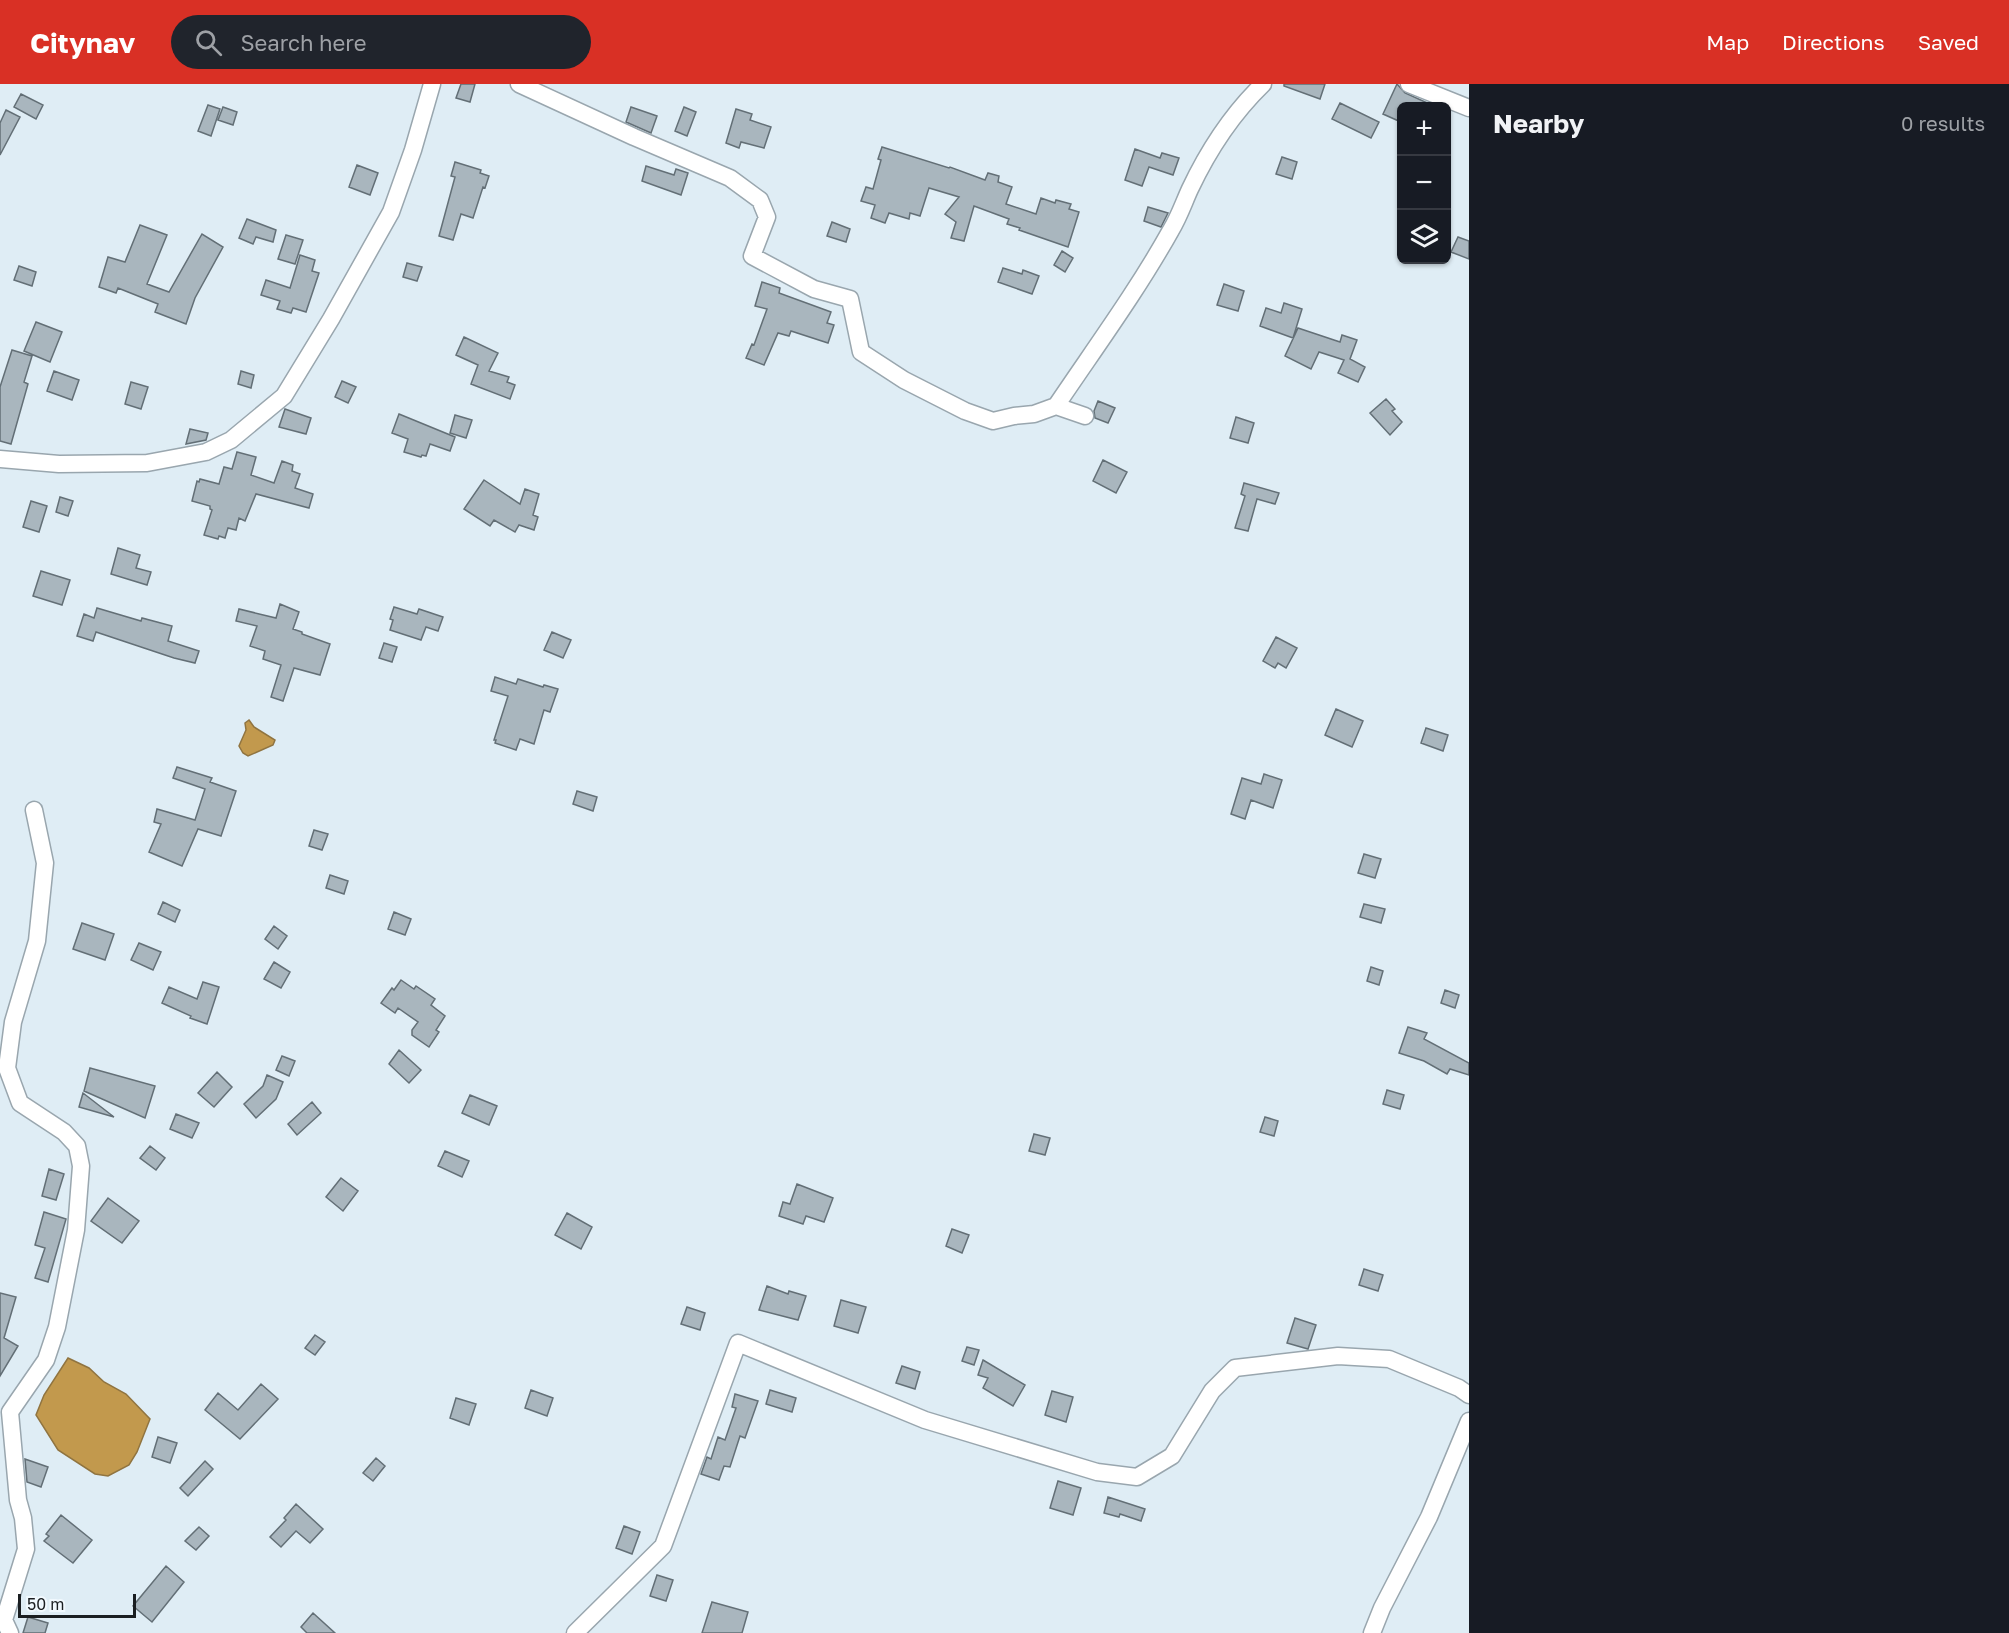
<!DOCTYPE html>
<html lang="en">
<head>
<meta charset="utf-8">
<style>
	:root { --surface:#171b24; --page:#20242c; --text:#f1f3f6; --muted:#9ea1a6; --line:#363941; --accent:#d93025 }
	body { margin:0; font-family:"Golos Text",sans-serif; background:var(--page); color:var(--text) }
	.controls { position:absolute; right:18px; top:18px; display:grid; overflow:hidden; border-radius:9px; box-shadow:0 2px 4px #0004 }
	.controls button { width:54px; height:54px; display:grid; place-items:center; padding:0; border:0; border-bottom:2px solid var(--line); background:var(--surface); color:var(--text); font:30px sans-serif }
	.scale { position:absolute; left:18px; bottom:15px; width:118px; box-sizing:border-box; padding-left:6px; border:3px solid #1a1e21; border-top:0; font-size:16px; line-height:21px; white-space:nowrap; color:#1a1e21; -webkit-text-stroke:4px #f1f9fe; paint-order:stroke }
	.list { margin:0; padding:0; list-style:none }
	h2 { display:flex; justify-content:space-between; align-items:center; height:78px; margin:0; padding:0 24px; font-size:26px }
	h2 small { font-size:20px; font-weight:400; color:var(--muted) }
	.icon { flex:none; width:33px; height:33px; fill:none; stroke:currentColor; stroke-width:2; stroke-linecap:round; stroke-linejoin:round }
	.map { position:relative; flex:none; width:1469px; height:1549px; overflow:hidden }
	header { display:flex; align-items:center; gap:36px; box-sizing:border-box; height:84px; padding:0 30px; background:var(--accent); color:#fff }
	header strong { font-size:28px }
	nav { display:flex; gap:33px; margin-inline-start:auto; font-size:21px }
	.search { width:420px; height:54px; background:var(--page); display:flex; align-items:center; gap:15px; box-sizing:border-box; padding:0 21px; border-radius:33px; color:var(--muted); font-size:22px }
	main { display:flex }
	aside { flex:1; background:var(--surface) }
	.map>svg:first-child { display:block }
	.water { fill:#c2994d; stroke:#907440; stroke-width:1.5 }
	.building { fill:#a9b6be; stroke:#636f76; stroke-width:1.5 }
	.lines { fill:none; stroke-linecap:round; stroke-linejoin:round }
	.minor-casing { stroke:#99a6ae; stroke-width:19 }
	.minor { stroke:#fff; stroke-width:16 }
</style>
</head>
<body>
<header>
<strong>Citynav</strong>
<div class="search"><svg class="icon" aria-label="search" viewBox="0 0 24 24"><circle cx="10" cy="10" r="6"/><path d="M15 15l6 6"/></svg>Search here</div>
<nav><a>Map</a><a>Directions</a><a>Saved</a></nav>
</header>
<main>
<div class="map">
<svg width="1469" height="1549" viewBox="0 0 1469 1549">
	<rect width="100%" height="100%" fill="#dfedf5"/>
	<path class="water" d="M249,636L254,643L275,656L273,661L248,672L243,669L239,662L246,646L245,639Z
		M68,1274L89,1284L104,1298L126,1310L150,1335L137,1368L129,1381L108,1392L95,1390L58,1366L36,1331L44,1311Z"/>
	<path class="building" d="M461,0H475L470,18L456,14Z
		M1284,0H1325L1320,15L1284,2Z
		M1397,0L1405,9L1434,22H1401V38L1383,30Z
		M21,10L43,21L36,35L14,23Z
		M1340,19L1379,38L1371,54L1332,35Z
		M208,21L220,25L211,52L198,47Z
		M223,23L237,28L233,41L218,36Z
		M631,23L657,32L651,49L626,38Z
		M684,23L696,28L687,52L675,47Z
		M736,25L752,30L750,36L771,43L764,64L741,58L739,64L726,59Z
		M6,26L20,33L0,71V39Z
		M882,63L949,84L950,83L985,96L988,89L999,92L998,98L1012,103L1006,120L1036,130L1041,114L1055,119L1056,116L1071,120L1069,125L1079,128L1068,163L1019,146L1020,144L1007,140L1009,135L974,122L964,157L951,154L956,138L945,130L959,113L929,104L920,132L910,129L909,135L889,129L885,139L871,134L875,121L861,117L866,103L873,105L881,76L878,75Z
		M1135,65L1160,74L1162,69L1179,74L1173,91L1149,83L1142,102L1125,96Z
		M1282,73L1297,78L1292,95L1276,90Z
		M455,78L481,86L480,89L489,92L485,104L483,103L473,134L461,130L453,156L439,152L455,93L451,92Z
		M357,81L378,89L370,111L349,103Z
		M646,82L674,91L676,85L688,89L681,111L642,97Z
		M1148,123L1168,129L1161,143L1144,137Z
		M247,135L276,146L273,158L256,153L253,160L239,154Z
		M832,138L850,145L846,158L827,152Z
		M140,141L167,151L147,200L169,208L202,150L223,163L195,214L186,240L155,228L158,220L118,204L116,209L99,203L108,173L125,178Z
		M286,151L303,156L295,180L278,175Z
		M1458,153L1469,157V175L1451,168Z
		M1062,167L1073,174L1065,188L1054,181Z
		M300,171L315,176L312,187L319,189L306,228L293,224L291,229L277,225L280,217L261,211L266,196L290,204Z
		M407,179L422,183L417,197L403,193Z
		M19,182L36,188L32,202L14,196Z
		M1003,184L1022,190L1023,186L1039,192L1032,210L998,198Z
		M762,198L780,204L779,209L831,228L827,239L834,241L828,259L791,247L789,252L778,249L764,281L746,274L752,260L754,261L767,225L755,222Z
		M1224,200L1244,207L1238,227L1217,221Z
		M1284,219L1302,225L1293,254L1260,242L1266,224L1281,229Z
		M36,238L62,248L50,278L24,267Z
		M1298,244L1340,258L1342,251L1357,256L1350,275L1365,283L1358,298L1338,289L1344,276L1319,268L1311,285L1285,272Z
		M464,253L498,269L489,287L509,293L507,298L515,301L510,315L471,300L478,281L456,271Z
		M12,266L32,272L24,298L28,300L11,360L0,357V303Z
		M54,287L79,296L72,316L47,307Z
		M241,287L254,291L251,304L238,300Z
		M342,297L356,303L348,319L335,313Z
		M131,298L148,303L141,325L125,320Z
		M1386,315L1395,325L1392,327L1402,338L1390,351L1370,329Z
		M1098,317L1115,324L1108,339L1095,334L1094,327Z
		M285,325L311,334L306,350L279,343Z
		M399,330L455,353L450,367L430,360L426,372L422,371L421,373L404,368L408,355L392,349Z
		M455,331L472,336L466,354L450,349Z
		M1236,333L1254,339L1248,359L1230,354Z
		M190,345L208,349L206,356L186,360Z
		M237,368L256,373L251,391L274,399L282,377L293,381L292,387L300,390L295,404L313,410L309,424L256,410L245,437L239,434L236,446L228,444L225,454L219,452L218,455L204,451L212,426L210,425V422L192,417L197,397L199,398L200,395L219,400L224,383L232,385Z
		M1103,376L1127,388L1116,409L1093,397Z
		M484,396L520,420L525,405L539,410L533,431L538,433L534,446L519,441L515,448L494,436L490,442L464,425Z
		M1244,399L1279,409L1275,420L1257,415L1248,447L1235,444L1245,412L1241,410Z
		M60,413L73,417L68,432L56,428Z
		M31,417L47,422L39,448L23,443Z
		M118,464L140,471L136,484L151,488L147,501L111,490Z
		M41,487L70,496L62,521L33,512Z
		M280,520L299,528L293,545L302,548V550L330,560L320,591L294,584L283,617L271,613L281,581L263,575L265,567L250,562L257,542L236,537L239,525L276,534Z
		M394,523L417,530L419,525L443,533L438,547L426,543L421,556L390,546L393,536L390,535Z
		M97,524L141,537L142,534L172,542L168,557L199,567L195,579L174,574L96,548L93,557L77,552L84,530L94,534Z
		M552,548L571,556L563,574L544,566Z
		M1276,553L1297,564L1286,584L1278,579L1275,584L1263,577Z
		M384,559L397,563L392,578L379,574Z
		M495,593L516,600L518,595L543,603L544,601L558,605L550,628L544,626L534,660L520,655L516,666L495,659L496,656H494L508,612L491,607Z
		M1336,625L1363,637L1352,663L1325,651Z
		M1426,644L1448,651L1443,667L1421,659Z
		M177,683L212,694L210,698L236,707L221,752L198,745L182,782L149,768L161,740L154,738L157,725L195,736L205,705L173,694Z
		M1264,690L1282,696L1273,724L1251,716L1245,735L1231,730L1242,694L1261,700Z
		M577,707L597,713L593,727L573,720Z
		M314,746L328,750L322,766L309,762Z
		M1364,770L1381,775L1375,794L1358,789Z
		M330,791L348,797L344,810L326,804Z
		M163,818L180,826L175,838L158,830Z
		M1364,820L1385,825L1381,839L1360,833Z
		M394,828L411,835L405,851L388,845Z
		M82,839L114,850L105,876L73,865Z
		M274,842L287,852L278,865L265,855Z
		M139,859L161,868L153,886L131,876Z
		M274,878L290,888L281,904L264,895Z
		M1371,883L1383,887L1379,901L1367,897Z
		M401,896L414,905L416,902L435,915L431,921L445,932L436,946L439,948L429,963L412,951V946L418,938L398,924L395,929L381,919L392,904L394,906Z
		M203,898L219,903L207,940L190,934L191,932L162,919L169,903L197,915Z
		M1445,906L1459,911L1455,924L1441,919Z
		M1408,943L1427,949L1424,955L1469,979V991L1450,985L1447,990L1424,977L1399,969Z
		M399,966L421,986L409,999L389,980Z
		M282,972L295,977L289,992L276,986Z
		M90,984L155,1002L145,1034L84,1007Z
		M217,988L232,1003L214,1023L198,1009Z
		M267,991L283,998L276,1015L256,1034L244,1020L263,1002Z
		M1387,1006L1404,1011L1400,1025L1383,1020Z
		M83,1009L114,1033L79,1023Z
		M470,1011L497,1022L489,1041L462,1029Z
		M312,1018L321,1029L297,1051L288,1040Z
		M176,1030L199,1039L192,1054L170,1045Z
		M1265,1033L1278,1037L1274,1052L1260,1048Z
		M1034,1050L1050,1054L1045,1071L1029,1067Z
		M150,1062L165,1074L156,1086L140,1074Z
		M445,1067L469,1077L462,1093L438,1082Z
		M49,1085L64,1090L56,1116L42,1112Z
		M341,1094L358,1107L343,1127L326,1113Z
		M797,1100L833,1114L824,1138L806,1132L803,1140L779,1132L783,1118L790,1120Z
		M108,1114L139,1137L122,1159L91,1137Z
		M44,1128L66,1135L48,1198L35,1194L45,1164L35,1161Z
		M567,1129L592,1143L581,1165L555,1151Z
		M952,1145L969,1151L962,1169L946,1162Z
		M1364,1185L1383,1191L1378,1207L1359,1201Z
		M767,1202L788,1210L789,1207L806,1212L798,1236L759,1226Z
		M0,1209L16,1213L4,1254L18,1262L0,1292Z
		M841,1216L866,1223L858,1249L834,1242Z
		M687,1223L705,1229L700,1246L681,1240Z
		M1295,1234L1316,1241L1308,1265L1287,1259Z
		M315,1251L325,1258L315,1271L305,1264Z
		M967,1263L979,1266L974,1281L962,1277Z
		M983,1276L1025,1301L1013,1322L983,1304L988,1294L978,1291Z
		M902,1282L920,1288L915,1305L896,1299Z
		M261,1300L278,1315L240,1355L205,1326L218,1309L238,1326Z
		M531,1306L553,1314L547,1332L525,1324Z
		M770,1306L796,1314L792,1328L766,1320Z
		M1052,1307L1073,1313L1066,1338L1045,1331Z
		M735,1310L758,1317L745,1354L740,1352L730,1383L724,1382L719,1396L701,1390L707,1373L711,1375L718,1353L725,1356L736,1324L732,1323Z
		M456,1314L476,1320L469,1341L450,1334Z
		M158,1353L177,1359L170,1379L152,1373Z
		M376,1374L385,1382L373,1397L363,1389Z
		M25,1375L48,1383L41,1403L27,1398Z
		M205,1377L213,1385L188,1412L180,1404Z
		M1058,1397L1081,1404L1073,1431L1050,1424Z
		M1108,1413L1145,1425L1141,1437L1120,1430L1119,1433L1104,1429Z
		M296,1420L323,1445L310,1459L296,1447L281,1463L270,1453L286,1436L284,1434Z
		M61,1431L92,1456L73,1479L44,1457L49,1452L46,1450Z
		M624,1442L640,1448L632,1470L616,1464Z
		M199,1443L209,1452L196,1466L185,1457Z
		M166,1482L184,1498L152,1538L133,1522Z
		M657,1491L673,1496L666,1517L650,1512Z
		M712,1518L748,1528L742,1549H702Z
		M313,1529L335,1549H307L301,1543Z
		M28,1533L48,1539L45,1549H23Z"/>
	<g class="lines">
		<defs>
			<path id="minor" d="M519,0L634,53L730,94L760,116L767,133L752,172L814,205L850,215L861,268L904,296L965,327L993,337L1014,332L1034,330L1056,322L1085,332
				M1409,0L1469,24
				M1056,322C1095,264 1137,207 1171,146C1179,133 1184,118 1190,105C1208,67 1233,29 1263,0
				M0,375L59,380L147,379L206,368L231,356L284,312L331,235L391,128L413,66L432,0
				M10,1549L4,1536L26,1465L23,1434L18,1416L10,1328L46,1276L57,1243L76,1146L81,1082L77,1062L64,1048L20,1019L7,984L13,938L37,857L45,779L34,726
				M575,1549L663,1462L738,1259L925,1336L1097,1388L1137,1393L1172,1372L1212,1307L1235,1284L1338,1272L1389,1275L1459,1304L1469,1311
				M1372,1549L1382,1524L1429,1433L1469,1337"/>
		</defs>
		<use href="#minor" class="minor-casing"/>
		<use href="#minor" class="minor"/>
	</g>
</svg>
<div class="controls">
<button>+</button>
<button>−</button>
<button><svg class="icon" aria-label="layers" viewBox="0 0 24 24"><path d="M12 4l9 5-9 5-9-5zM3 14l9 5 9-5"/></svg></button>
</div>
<div class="scale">50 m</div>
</div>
<aside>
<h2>Nearby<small>0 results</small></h2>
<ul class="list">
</ul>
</aside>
</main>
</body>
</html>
